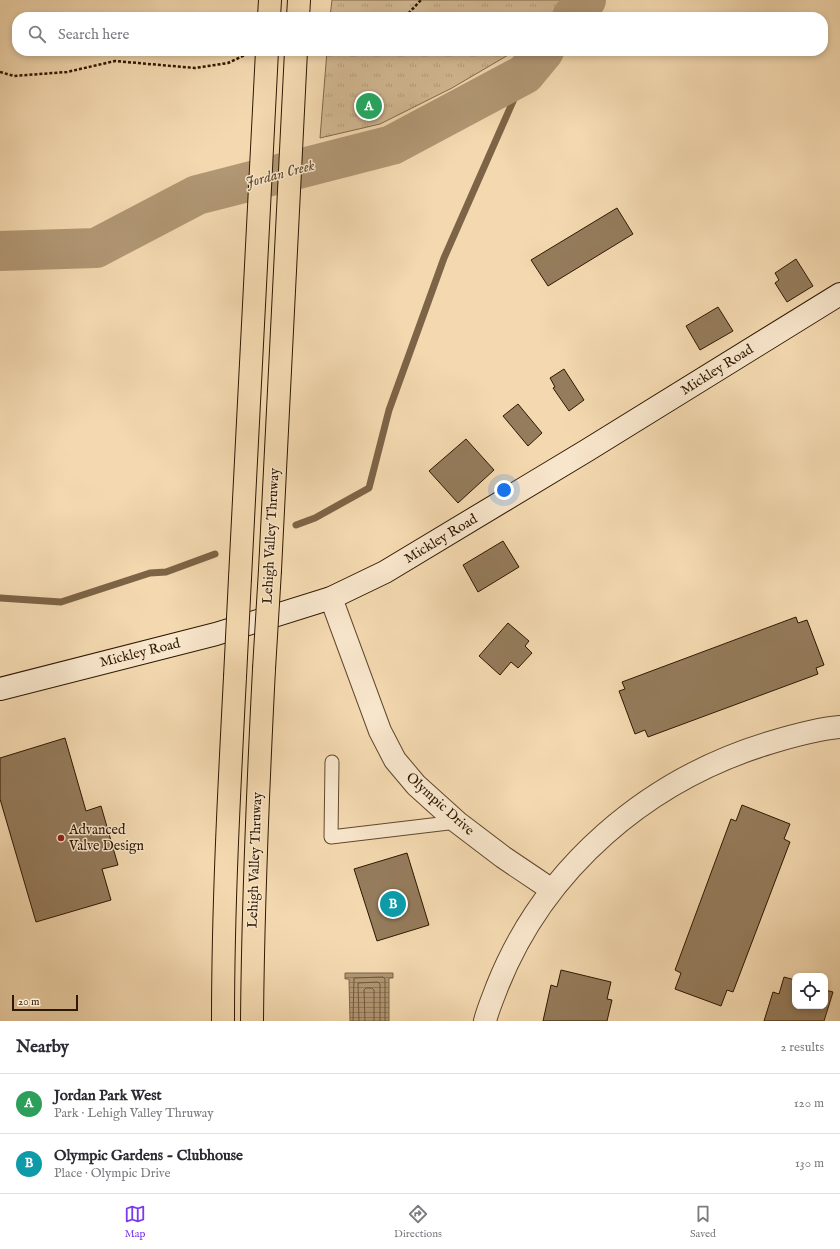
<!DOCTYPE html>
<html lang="en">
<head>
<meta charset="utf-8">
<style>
	:root { --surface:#fff; --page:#f2f2f3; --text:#2b2b33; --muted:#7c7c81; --line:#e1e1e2; --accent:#7c3aed }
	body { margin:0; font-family:"IM FELL English",serif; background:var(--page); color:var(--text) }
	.controls { position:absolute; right:12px; bottom:12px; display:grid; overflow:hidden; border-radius:8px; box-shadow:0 2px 6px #0003 }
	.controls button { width:36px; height:36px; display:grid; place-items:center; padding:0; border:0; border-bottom:1px solid var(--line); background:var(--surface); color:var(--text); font:20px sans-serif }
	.scale { position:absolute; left:12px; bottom:10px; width:66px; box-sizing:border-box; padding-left:4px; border:2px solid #2e1800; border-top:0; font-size:11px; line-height:14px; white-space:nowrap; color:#2e1800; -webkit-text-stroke:3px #f8e6cc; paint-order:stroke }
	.you { position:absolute; left:504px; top:490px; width:14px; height:14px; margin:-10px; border:3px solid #fff; border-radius:50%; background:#1a73e8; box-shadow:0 0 0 6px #1a73e833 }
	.badge { display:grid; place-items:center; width:26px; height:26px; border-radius:50%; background:var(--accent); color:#fff; font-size:13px; font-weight:700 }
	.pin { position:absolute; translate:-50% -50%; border:2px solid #fff; box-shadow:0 1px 4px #0006 }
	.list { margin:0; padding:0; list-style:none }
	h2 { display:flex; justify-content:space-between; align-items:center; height:52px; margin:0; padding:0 16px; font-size:17px }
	h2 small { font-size:13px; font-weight:400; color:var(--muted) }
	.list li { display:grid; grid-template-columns:26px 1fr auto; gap:12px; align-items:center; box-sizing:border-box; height:60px; padding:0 16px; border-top:1px solid var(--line) }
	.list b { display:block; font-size:15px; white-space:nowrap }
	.list p { margin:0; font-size:13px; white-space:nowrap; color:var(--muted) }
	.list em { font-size:13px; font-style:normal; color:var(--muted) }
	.icon { flex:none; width:22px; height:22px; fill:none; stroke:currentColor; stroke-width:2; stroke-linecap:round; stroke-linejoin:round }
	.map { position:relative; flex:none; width:840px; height:1021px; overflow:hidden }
	.search { position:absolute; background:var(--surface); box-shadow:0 2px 6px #0003; left:12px; right:12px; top:12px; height:44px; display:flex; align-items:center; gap:10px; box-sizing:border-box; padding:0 14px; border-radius:16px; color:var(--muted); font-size:15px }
	.sheet { height:172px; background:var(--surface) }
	nav { display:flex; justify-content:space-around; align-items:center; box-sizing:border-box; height:56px; border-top:1px solid var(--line); background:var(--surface); font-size:11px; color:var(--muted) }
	nav a { display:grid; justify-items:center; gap:2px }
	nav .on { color:var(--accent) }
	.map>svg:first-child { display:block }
	.grass { fill:url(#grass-tufts); stroke:#806849 }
	.water { fill:url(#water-rules); stroke:#7d6446 }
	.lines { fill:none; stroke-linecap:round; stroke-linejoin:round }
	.shore { stroke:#70583a; stroke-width:1 }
	.stream { stroke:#7d6446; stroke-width:7 }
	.river { stroke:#b19774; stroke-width:40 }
	.building { fill:#957c5c; stroke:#2e1800 }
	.lane-casing { stroke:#60482c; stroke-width:15 }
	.street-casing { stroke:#60482c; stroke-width:24 }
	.secondary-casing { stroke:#2e1800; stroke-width:24 }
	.highway-casing { stroke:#2e1800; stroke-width:24 }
	.path { stroke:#2e1800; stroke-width:2.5; stroke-dasharray:3 2; stroke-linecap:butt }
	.lane { stroke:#f8e6cc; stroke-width:13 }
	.street { stroke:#f8e6cc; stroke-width:22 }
	.secondary { stroke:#f8e6cc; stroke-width:22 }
	.highway { stroke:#f4d9b0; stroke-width:22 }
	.highway-bridge-casing { stroke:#2e1800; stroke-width:24; stroke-linecap:butt }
	.highway-bridge { stroke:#f4d9b0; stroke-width:22 }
	.poi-dot { fill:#8f2418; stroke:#f8e6cc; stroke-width:1.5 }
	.labels { text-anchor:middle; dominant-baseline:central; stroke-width:3; stroke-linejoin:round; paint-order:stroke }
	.street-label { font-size:14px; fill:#2e1800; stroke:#f8e6cc }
	.poi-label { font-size:14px; fill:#2e1800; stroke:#f8e6cc; text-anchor:start }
	.water-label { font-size:15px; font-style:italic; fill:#624b2e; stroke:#f8e6cc }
</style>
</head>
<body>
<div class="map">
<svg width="840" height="1021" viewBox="0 0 840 1021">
	<defs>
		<pattern id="grass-tufts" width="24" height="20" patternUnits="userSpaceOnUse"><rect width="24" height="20" fill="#d2b892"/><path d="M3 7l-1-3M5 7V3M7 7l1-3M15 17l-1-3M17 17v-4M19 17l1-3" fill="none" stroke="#b59d7c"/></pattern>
		<pattern id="water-rules" width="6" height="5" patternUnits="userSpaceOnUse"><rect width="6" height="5" fill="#b19774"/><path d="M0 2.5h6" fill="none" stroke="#907a5d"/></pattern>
	</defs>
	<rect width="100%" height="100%" fill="#f4d9b0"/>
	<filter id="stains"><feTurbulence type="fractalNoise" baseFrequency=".005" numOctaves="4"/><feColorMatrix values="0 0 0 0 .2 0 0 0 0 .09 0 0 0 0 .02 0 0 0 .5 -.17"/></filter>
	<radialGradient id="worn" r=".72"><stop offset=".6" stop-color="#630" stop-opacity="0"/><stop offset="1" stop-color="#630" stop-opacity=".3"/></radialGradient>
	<path class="grass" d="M332,0H568L551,17H330Z
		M327,51H515L452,88L380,124L320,138Z"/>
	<path class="water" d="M345,973H393V978H389V1021H350L349,979H345Z"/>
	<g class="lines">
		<path class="shore" d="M353,1021L354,978L383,977L385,979V1021
			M359,1021L358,983L378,982L380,984V1021
			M365,1021L364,990L366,988H372L374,990V1021"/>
		<path class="stream" d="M296,525L315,518L369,488L389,410L444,258L525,74
			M0,598L61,602L150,573L166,572L215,554"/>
		<path class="river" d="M572,17L586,0
			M0,251L96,248L197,195L392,145L525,74L544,51"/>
	</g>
	<path class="building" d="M617,208L633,234L548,286L531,260Z
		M796,259L813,286L787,302L775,283L779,280L775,273Z
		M718,307L733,331L700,350L686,326Z
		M564,369L584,400L569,411L553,388L555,387L550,378Z
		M518,404L542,433L528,446L503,416Z
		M466,439L494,470L458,503L429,471Z
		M503,541L519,567L478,592L463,565Z
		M796,617L798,623L807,620L824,665L816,668L818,674L648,737L645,730L635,734L619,691L625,689L622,682Z
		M508,623L529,641L525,646L532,653L518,668L511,662L500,675L479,656Z
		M65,738L86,811L101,806L118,865L102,869L111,900L36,922L0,799V758Z
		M742,805L790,824L784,839L790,842L733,992L727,990L721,1006L675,989L681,973L675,970L731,819L736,821Z
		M407,853L429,925L377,941L354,869Z
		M561,970L611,982L607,999L612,1000L607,1021H543L551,985L557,987Z
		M784,977L795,980V1006H825V990L833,992L824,1021H764L773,992L779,994Z"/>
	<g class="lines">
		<defs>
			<path id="lane" d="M332,762L331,837L457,822"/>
			<path id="street" d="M331,598L380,731L395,760L416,785L457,822L503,857L552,890
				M485,1021C488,1009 493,998 497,987C544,868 647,780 769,743C792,736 816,729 840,727"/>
			<path id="secondary" d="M0,689L216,634L331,598L385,572L586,451L840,294"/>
			<path id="highway" d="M269,17L270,0
				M298,17L299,0
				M270,570L296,51
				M240,578L267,51
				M223,1021C223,906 229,792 235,677
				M252,1021C253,903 258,786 264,669"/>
		</defs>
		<use href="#lane" class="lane-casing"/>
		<use href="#street" class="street-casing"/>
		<use href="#secondary" class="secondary-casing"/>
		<use href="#highway" class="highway-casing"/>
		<path class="path" d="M405,17L421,0
			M0,72L14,76L67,72L115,61L195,68L228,63L245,55"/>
		<use href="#lane" class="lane"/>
		<use href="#street" class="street"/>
		<use href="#secondary" class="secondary"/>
		<use href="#highway" class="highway"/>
		<defs>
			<path id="highway-bridge" d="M264,669L270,570
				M235,677L240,578"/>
		</defs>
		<use href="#highway-bridge" class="highway-bridge-casing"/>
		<use href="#highway-bridge" class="highway-bridge"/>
	</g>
	<circle class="poi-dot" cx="61" cy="838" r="4"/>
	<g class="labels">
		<g class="street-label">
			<text transform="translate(717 370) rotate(-32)">Mickley Road</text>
			<text transform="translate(271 536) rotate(-87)">Lehigh Valley Thruway</text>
			<text transform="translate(441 539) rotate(-31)">Mickley Road</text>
			<text transform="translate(140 653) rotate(-14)">Mickley Road</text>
			<text transform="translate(440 804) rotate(42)">Olympic Drive</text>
			<text transform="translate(255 860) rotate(-88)">Lehigh Valley Thruway</text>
		</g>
		<g class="poi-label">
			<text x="69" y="830">Advanced<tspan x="69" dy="16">Valve Design</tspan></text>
		</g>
		<g class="water-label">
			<text transform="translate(280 174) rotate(-15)">Jordan Creek</text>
		</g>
	</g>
	<rect width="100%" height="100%" filter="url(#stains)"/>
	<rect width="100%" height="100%" fill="url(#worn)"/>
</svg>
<div class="controls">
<button><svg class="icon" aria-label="locate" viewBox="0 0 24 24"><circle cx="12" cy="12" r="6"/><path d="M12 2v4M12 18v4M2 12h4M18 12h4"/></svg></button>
</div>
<div class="scale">20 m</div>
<div class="you"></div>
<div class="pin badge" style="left:369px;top:106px;background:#2e9e5b">A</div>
<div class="pin badge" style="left:393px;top:904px;background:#0f9aa8">B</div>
<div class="search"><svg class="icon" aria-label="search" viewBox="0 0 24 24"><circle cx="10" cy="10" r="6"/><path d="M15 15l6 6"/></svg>Search here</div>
</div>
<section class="sheet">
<h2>Nearby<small>2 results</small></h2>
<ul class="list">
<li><span class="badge" style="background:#2e9e5b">A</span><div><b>Jordan Park West</b><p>Park · Lehigh Valley Thruway</p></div><em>120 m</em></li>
<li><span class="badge" style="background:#0f9aa8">B</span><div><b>Olympic Gardens - Clubhouse</b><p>Place · Olympic Drive</p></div><em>130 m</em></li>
</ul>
</section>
<nav>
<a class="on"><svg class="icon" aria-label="map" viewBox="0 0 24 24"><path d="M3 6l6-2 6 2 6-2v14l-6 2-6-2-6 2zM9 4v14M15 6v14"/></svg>Map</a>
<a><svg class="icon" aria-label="directions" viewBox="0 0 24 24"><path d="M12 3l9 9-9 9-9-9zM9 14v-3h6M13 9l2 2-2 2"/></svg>Directions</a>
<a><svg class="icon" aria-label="saved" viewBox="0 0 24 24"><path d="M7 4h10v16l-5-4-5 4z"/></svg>Saved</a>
</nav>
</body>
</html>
